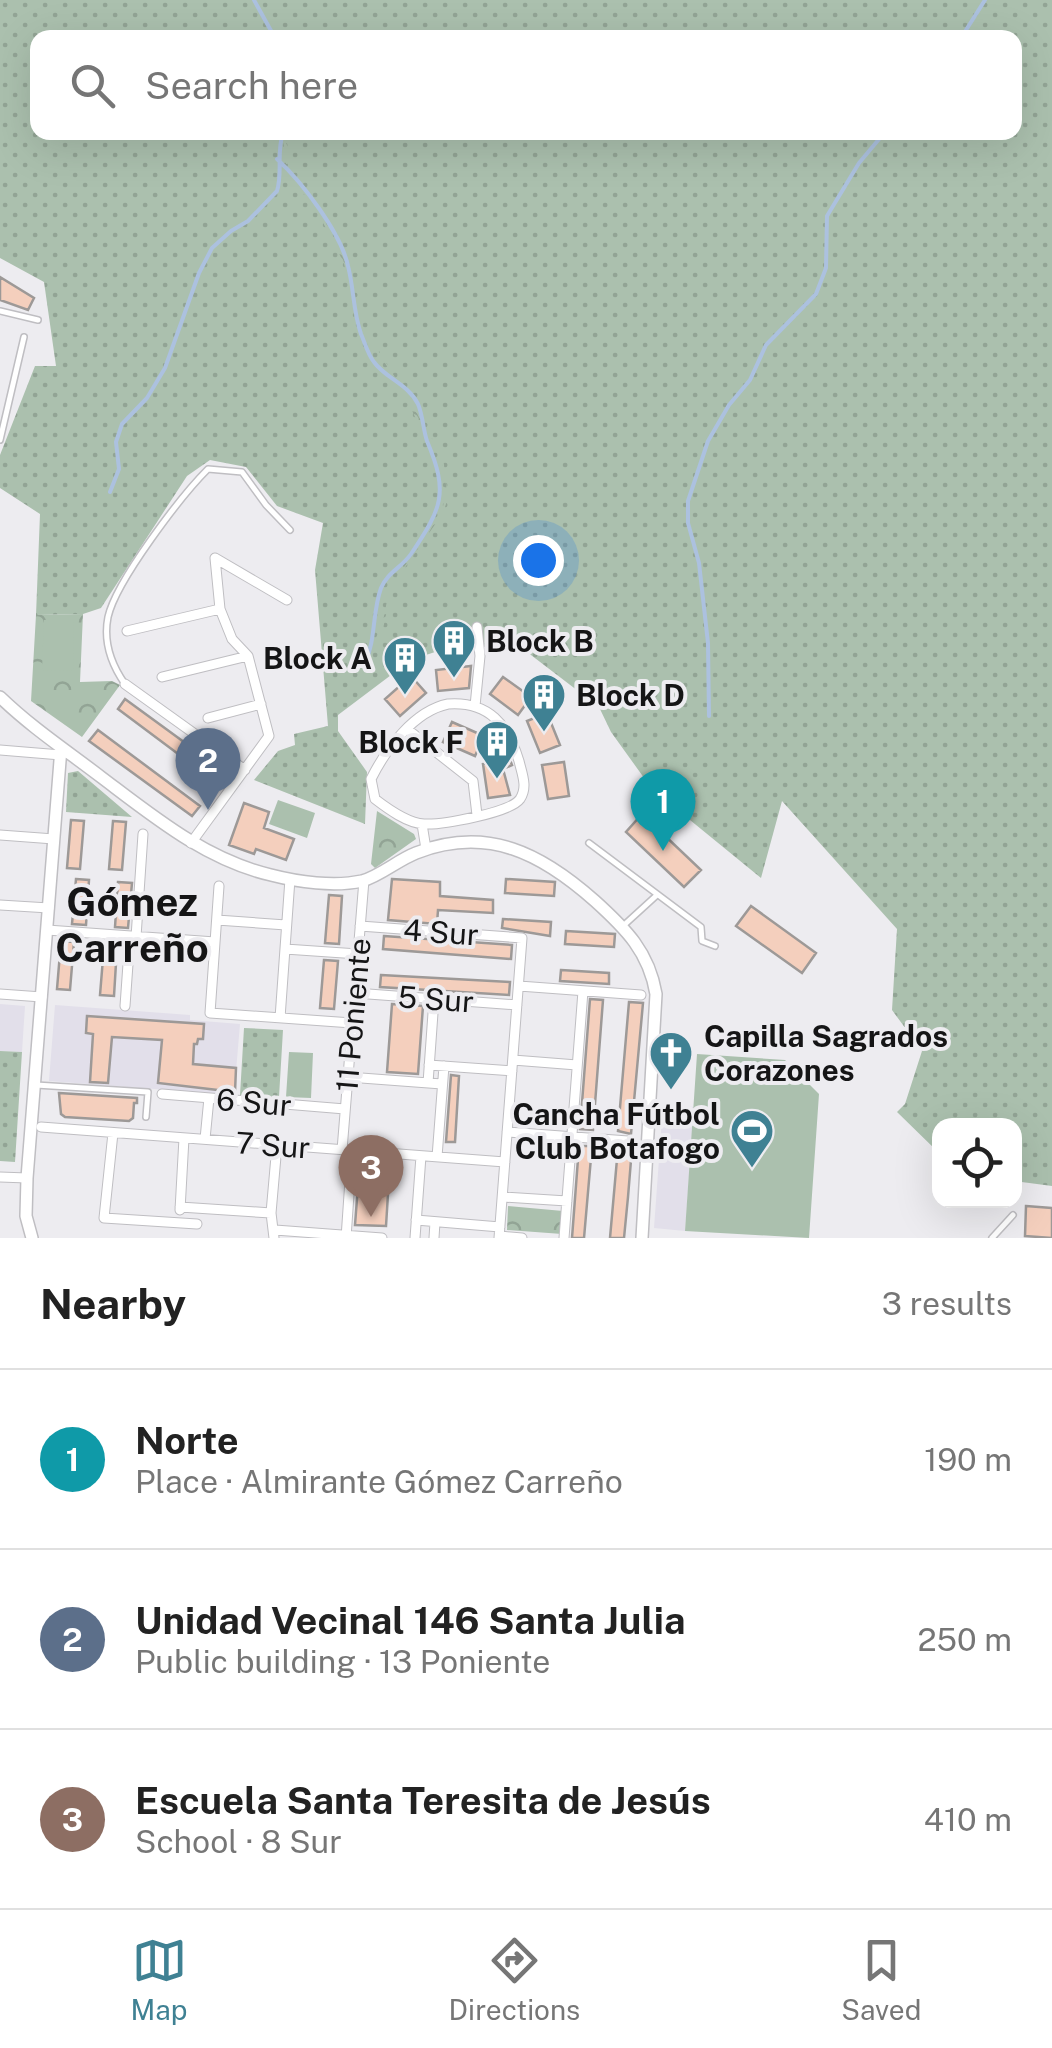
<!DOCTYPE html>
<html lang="en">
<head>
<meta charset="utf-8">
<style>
	:root { --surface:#fff; --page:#f2f2f2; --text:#222; --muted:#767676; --line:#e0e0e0; --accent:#3f8193 }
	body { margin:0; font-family:"Public Sans",sans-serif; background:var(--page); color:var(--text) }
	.controls { position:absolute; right:30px; bottom:30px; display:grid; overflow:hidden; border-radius:20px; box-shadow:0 10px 40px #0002 }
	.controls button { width:90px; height:90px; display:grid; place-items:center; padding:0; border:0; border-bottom:2px solid var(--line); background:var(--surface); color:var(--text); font:50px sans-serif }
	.you { position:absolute; left:538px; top:560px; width:35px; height:35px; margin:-25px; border:8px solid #fff; border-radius:50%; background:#1a73e8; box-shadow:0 0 0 15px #1a73e833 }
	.badge { display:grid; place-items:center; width:65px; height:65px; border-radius:50%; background:var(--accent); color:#fff; font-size:32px; font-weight:700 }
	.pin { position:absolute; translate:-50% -82px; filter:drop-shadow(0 2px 5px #0008) }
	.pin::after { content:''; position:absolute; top:52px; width:35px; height:30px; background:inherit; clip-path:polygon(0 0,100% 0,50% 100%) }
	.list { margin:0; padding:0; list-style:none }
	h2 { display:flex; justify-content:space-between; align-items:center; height:130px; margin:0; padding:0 40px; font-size:42px }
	h2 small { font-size:32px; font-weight:400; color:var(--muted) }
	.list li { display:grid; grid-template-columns:65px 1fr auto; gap:30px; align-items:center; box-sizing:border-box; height:180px; padding:0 40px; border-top:2px solid var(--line) }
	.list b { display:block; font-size:38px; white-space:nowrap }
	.list p { margin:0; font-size:32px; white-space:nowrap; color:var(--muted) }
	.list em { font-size:32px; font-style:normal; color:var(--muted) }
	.icon { flex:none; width:55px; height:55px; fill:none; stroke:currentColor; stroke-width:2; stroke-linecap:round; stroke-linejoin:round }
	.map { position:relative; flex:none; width:1052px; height:1238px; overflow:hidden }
	.search { position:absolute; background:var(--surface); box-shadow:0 10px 40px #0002; left:30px; right:30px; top:30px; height:110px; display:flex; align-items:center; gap:25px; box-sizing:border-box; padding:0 35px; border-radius:20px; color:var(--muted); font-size:38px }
	.sheet { height:670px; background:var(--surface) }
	nav { display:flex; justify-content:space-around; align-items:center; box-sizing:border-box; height:140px; border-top:2px solid var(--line); background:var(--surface); font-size:28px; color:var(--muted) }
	nav a { display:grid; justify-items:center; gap:5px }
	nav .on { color:var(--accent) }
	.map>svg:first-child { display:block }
	.built { fill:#e2dfea }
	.grass { fill:url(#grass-dots); fill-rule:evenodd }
	.park { fill:url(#park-crowns) }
	.garden { fill:#abc0ae }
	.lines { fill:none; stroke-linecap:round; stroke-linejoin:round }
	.stream { stroke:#acc1df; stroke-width:4 }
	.building { fill:#f4cfbd; stroke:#9d9997; stroke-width:2.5 }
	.service-casing { stroke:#bfbec2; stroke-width:8 }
	.minor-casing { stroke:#bfbec2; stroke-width:11 }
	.tertiary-casing { stroke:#bfbec2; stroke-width:14 }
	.service { stroke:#fff; stroke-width:5 }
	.minor { stroke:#fff; stroke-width:9 }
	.tertiary { stroke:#fff; stroke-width:11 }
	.labels { text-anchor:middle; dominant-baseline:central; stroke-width:8; stroke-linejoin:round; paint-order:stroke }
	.poi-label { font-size:30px; font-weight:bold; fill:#151516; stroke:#edecf0; text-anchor:start }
	.street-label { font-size:30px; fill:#151516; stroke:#edecf0 }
	.district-label { font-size:40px; font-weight:bold; fill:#151516; stroke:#edecf0 }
</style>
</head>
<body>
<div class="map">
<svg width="1052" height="1238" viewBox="0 0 1052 1238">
	<defs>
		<pattern id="grass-dots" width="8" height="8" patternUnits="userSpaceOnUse" patternTransform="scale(2.5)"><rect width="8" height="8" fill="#abc0ae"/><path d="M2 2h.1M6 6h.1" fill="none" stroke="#92a495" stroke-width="1.8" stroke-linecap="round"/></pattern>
		<pattern id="park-crowns" width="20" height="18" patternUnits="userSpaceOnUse" patternTransform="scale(2.5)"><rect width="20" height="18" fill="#abc0ae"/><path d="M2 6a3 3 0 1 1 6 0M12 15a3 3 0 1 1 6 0" fill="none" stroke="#92a495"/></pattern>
	</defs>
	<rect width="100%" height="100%" fill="#edecf0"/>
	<path class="built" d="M0,1004L25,1006L22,1052L0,1051Z
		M55,1005L190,1015V1020L240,1024L234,1095L49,1081Z
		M663,1104L694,1107L685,1231L654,1228Z"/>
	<path class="grass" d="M0,0H1052V1186L1015,1181L1014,1126H940L939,1153L897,1112L905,1104L922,1051L892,1010L897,929L782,801L761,878L652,789L611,732L599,707L527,652L459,644L411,660L338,715V731L367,772L365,824L254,780L278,751L295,745L294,734L328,726L315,570L323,523L277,506L246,467L210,460L187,476L101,608L83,614L36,615L40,514L0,488V455L35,366H56L44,282L0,258ZM38,38H1014V132H38Z
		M78,771L132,817L66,812L68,773Z
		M244,1028L283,1030L279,1097L240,1095Z
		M0,1051L22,1052L15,1162L0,1161Z"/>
	<path class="park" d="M282,133L287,145L288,176L322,215L350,272L354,314L360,330L379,351L443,457L448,498L443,513L392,586L383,629L369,651L382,626L390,586L427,536L443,507L446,485L442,462L434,441L415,417L406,397L377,350L356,326L344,263L318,213L288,179Z
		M83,614L80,682L112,681L120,685L82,737L31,701L36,615Z
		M377,811L414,834L416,839L375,868L371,864Z
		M508,1206L563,1211L562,1234L507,1230Z"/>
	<path class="garden" d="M44,620H74L73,671L42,670Z
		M278,800L315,813L307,838L269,824Z
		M289,1052L313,1053L311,1098L286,1097Z
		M697,1054L785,1060L819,1094L809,1238L685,1231Z"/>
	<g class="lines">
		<path class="stream" d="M254,0L275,38
			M961,38L985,0
			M277,159C302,182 341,233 348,266C354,289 353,311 361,334C365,343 368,355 374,362C385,378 408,384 418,404C423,416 423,429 427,441C449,493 442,508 411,554C402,567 387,573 381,588C372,613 376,640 365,663
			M110,492L119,469L116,442L122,424L147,398L165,368L199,273L212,248L231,231L248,221L277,191C283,172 276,155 283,132
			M709,716L708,643L699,563L688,523V501L708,441L729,405L750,380L766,345L816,294L826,268L827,216L859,163L885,132"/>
	</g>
	<path class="building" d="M0,277L34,298L28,310L0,300Z
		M471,666L469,688L438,691L436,670Z
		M411,676L426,693L400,716L385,699Z
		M503,677L531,697L518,715L490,694Z
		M125,699L225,772L217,783L118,709Z
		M547,713L560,745L540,753L527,721Z
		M452,722L484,736L475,756L443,742Z
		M98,730L200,806L192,816L89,741Z
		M510,760L512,765L503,769L510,795L488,798L483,764Z
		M564,762L569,796L548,799L542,765Z
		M244,803L269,812L264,828L294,839L286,860L256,849L254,854L229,845Z
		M642,814L701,870L684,887L626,832Z
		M71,820L84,821L80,869L67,868Z
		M113,821L126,822L122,870L109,869Z
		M76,879L89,880L86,925L72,924Z
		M392,879L440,882V896L493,900V913L438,910L437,924L388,920Z
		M506,879L555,882L554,896L505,893Z
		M118,882L132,883L128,928L115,927Z
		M329,895L342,896L339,944L325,943Z
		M751,906L816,953L802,973L736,926Z
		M503,919L551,922L550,936L502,928Z
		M566,931L615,934L614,947L565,944Z
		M384,936L512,945L511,959L383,949Z
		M61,941L74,942L70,990L57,989Z
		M104,946L117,947L114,996L100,995Z
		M324,960L338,961L334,1009L320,1008Z
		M561,970L609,973V984L560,981Z
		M381,975L510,982L509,995L380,987Z
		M590,999L603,1000L593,1130L580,1129Z
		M629,1002L643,1003L631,1134L618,1131Z
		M392,1004L423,1006L418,1074L387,1072Z
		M87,1016L204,1024L203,1039H198L197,1044H194L193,1064L236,1068L235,1092L158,1083L162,1040L112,1037L108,1083L90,1082L93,1034L86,1033Z
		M451,1075L459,1076L455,1142H446Z
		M59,1093L137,1098V1103H134L133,1118L129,1121L65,1117L61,1114Z
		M579,1146H592L584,1238H572Z
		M618,1148H632L628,1197L624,1238H610Z
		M360,1159L390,1162L386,1226L355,1225Z
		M1026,1206L1052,1208V1238L1025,1236Z"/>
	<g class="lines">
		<defs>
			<path id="service" d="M0,311L38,320
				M0,440L24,337
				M125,684C111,664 103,642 108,617C116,581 181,496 208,469L242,472L266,505L290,530
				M589,843L701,927L702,941L715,946
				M623,926L657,895
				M36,1085L148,1092L146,1117
				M992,1238L1013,1215"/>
			<path id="minor" d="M215,558L287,600
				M127,631L220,609
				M162,677L248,656
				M125,684L245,770
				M448,704C489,701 508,725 519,761C522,774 528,787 520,799C510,813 441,825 424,824C407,823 388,809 375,799L371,779C386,749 414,711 448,704Z
				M475,706L480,656L477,627
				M208,718L261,704
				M407,729L473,781L477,815
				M0,750L61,755
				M422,824L426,849
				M0,835L54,839
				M191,843L269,736L248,656L232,639L220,609L215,558
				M219,886L210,1013L352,1023
				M0,905L49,908
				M217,920L286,925
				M360,926L522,938L499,1238
				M47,930L215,942
				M136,937L143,834
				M285,949L358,954
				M519,986L641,995
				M355,993L517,1005
				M0,994L42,997
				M125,1006L130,936
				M280,1018L290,879
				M513,1060L577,1065
				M429,1065L512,1071
				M348,1077L442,1084
				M428,1083L434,999
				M162,1094L345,1109
				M41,1127L505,1162
				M507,1132L628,1141
				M113,1133L104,1218L197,1224
				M205,1139L209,1098
				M342,1150L364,880
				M437,1157L444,1066
				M0,1177L27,1178
				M503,1197L567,1201
				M180,1207L271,1213
				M180,1210L184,1138
				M416,1220L500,1227
				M275,1230L382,1238
				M500,1236L522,1238
				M274,1238L271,1213L277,1145
				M346,1238L352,1151
				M415,1238L421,1156
				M434,1238L435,1222
				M564,1238L583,991"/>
			<path id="tertiary" d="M0,697C31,727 67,751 101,777C154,817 206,860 271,875C298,882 334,887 362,881C380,876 398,860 416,853C488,825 542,854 595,901C626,929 649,952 656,994L642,1238
				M32,1238L26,1216L27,1178L61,748"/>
		</defs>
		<use href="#service" class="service-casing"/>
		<use href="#minor" class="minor-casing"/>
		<use href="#tertiary" class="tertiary-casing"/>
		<use href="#service" class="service"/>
		<use href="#minor" class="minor"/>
		<use href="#tertiary" class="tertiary"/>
	</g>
	<defs>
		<symbol id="building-pin" viewBox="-11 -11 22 30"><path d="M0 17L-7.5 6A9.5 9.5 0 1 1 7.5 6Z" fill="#3f8193" stroke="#edecf0"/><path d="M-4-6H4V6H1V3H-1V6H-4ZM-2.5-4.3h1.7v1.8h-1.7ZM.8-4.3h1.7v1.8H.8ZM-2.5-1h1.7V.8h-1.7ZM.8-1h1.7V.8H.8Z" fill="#fff"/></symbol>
		<symbol id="church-pin" viewBox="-11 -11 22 30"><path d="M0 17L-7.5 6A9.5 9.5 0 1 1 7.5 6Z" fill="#3f8193" stroke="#edecf0"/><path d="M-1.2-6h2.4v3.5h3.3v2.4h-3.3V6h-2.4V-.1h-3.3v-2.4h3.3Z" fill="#fff"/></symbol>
		<symbol id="stadium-pin" viewBox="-11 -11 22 30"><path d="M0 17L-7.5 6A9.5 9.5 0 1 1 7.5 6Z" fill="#3f8193" stroke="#edecf0"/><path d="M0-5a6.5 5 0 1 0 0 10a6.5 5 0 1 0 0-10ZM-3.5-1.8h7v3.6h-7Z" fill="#fff"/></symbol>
	</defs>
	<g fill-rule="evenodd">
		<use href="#building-pin" x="429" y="616" width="50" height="68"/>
		<use href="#building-pin" x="380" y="633" width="50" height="68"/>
		<use href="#building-pin" x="519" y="670" width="50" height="68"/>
		<use href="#building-pin" x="472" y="717" width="50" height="68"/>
		<use href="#church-pin" x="646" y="1028" width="50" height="68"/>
		<use href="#stadium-pin" x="727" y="1106" width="50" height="68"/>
	</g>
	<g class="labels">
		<g class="poi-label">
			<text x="486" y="641">Block B</text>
			<text x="372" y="658" text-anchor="end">Block A</text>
			<text x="576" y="695">Block D</text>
			<text x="464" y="742" text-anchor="end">Block F</text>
			<text x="704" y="1036">Capilla Sagrados<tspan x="704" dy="34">Corazones</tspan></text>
			<text x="720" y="1114" text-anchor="end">Cancha Fútbol<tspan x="720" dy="34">Club Botafogo</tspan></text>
		</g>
		<g class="street-label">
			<text transform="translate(441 932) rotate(4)">4 Sur</text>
			<text transform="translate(436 999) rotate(4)">5 Sur</text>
			<text transform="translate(353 1015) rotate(-85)">11 Poniente</text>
			<text transform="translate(254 1102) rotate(5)">6 Sur</text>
			<text transform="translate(273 1145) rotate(4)">7 Sur</text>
		</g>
		<g class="district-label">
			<text x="132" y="901">Gómez<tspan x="132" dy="46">Carreño</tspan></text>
		</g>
	</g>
</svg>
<div class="controls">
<button><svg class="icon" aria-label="locate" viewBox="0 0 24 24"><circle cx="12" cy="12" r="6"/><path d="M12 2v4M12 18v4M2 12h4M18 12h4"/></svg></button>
</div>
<div class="you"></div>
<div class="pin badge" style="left:663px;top:851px;background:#0f9aa8">1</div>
<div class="pin badge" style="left:208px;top:810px;background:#5c6f8a">2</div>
<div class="pin badge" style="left:371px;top:1217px;background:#8d6e63">3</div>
<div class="search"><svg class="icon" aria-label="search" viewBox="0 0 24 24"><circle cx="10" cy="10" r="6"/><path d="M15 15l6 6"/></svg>Search here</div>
</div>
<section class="sheet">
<h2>Nearby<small>3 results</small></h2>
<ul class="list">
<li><span class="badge" style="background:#0f9aa8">1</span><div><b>Norte</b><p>Place · Almirante Gómez Carreño</p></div><em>190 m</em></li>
<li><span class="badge" style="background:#5c6f8a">2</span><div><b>Unidad Vecinal 146 Santa Julia</b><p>Public building · 13 Poniente</p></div><em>250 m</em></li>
<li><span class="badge" style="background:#8d6e63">3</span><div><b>Escuela Santa Teresita de Jesús</b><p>School · 8 Sur</p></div><em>410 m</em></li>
</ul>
</section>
<nav>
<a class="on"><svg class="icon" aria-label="map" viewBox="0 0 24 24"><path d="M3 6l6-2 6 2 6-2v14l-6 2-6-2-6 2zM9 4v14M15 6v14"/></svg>Map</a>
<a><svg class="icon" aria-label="directions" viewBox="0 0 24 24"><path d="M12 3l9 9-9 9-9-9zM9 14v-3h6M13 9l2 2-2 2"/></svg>Directions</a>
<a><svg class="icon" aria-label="saved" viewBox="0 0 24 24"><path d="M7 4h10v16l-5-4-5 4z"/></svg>Saved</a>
</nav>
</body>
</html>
